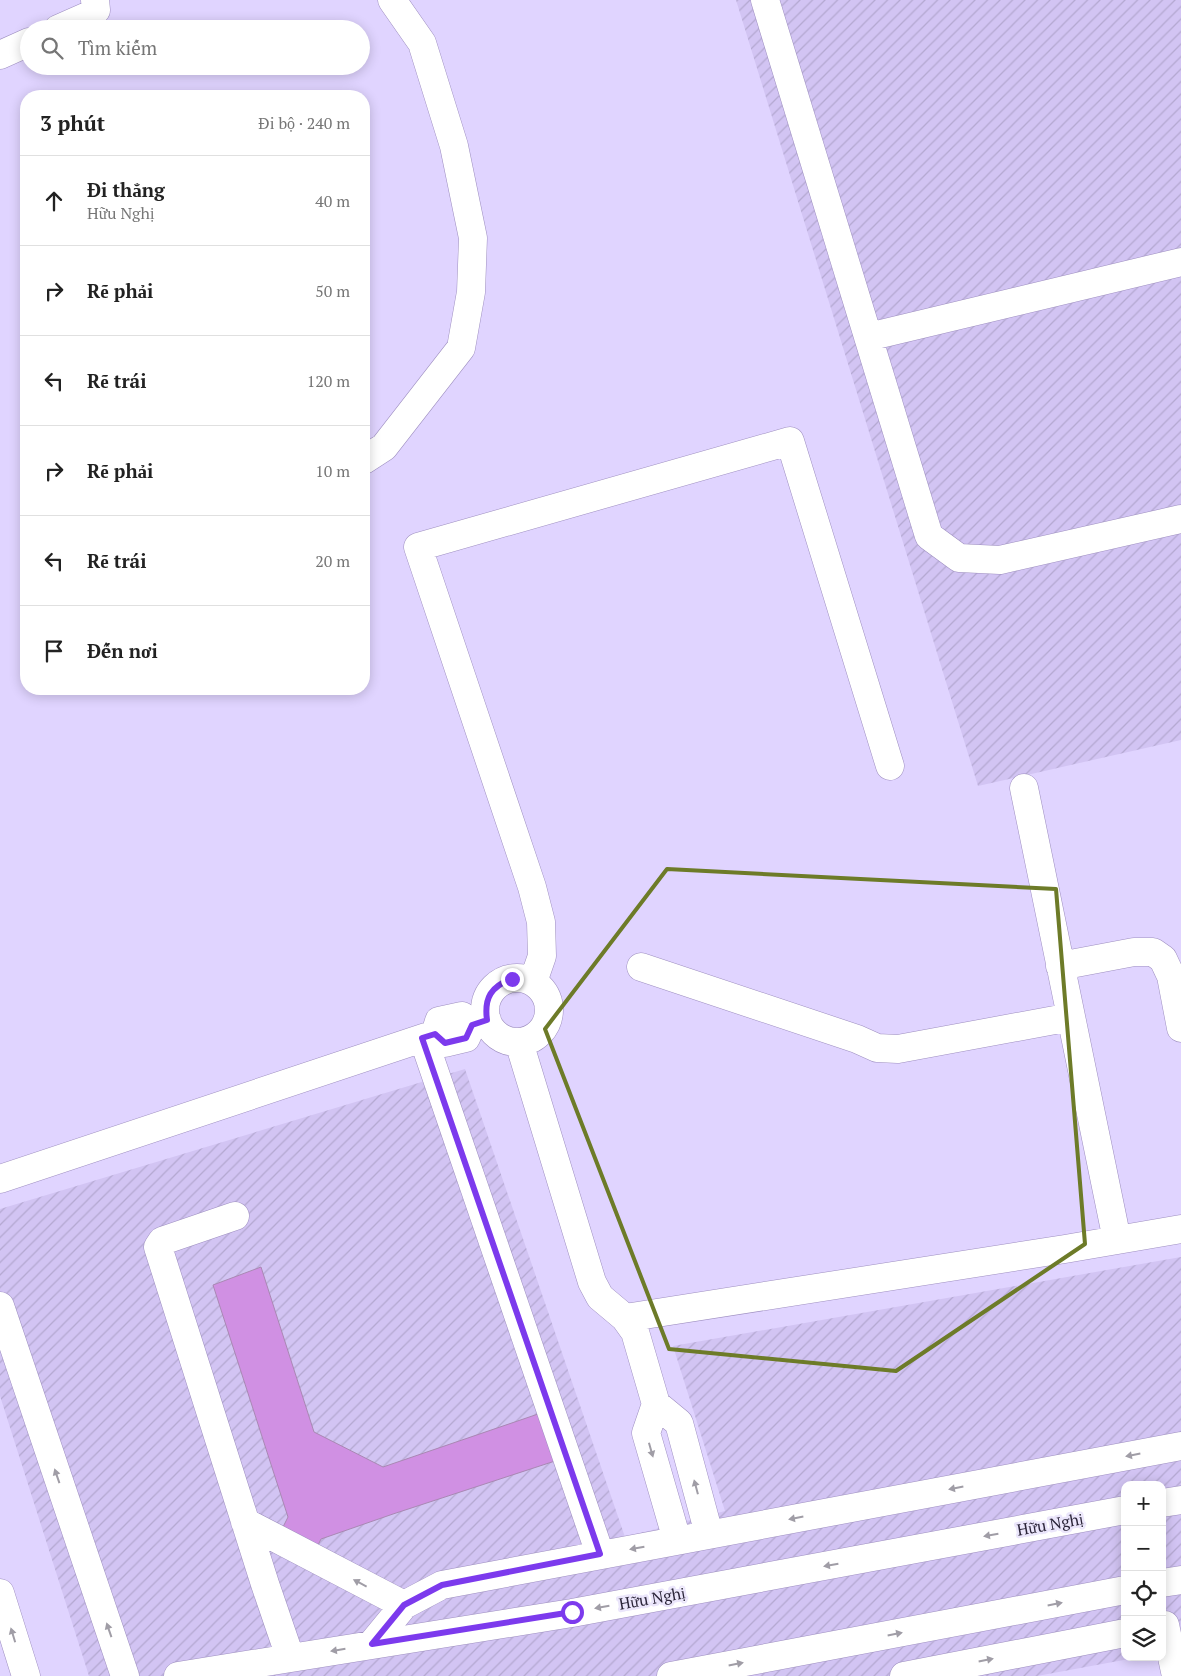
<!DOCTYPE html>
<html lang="vi">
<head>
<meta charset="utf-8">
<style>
	:root { --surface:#fff; --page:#f6f6f6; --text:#222; --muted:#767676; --line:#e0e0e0 }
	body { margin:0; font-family:"PT Serif",serif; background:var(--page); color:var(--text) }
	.controls { position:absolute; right:15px; bottom:15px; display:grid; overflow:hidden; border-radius:10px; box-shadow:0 2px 12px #0003 }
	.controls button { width:45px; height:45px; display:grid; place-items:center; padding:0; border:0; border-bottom:1px solid var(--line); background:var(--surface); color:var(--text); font:25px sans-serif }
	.stop { position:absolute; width:15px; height:15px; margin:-11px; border:4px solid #7c3aed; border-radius:50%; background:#fff }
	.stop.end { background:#7c3aed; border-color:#fff; box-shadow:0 1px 5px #0008 }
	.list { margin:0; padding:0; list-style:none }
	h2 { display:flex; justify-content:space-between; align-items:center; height:65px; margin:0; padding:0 20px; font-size:21px }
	h2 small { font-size:16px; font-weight:400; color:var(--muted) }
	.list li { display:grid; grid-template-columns:32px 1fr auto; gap:15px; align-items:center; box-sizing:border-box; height:90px; padding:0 20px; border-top:1px solid var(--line) }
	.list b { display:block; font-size:19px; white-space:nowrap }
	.list p { margin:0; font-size:16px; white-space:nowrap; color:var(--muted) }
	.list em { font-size:16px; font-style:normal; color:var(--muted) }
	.icon { flex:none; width:28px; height:28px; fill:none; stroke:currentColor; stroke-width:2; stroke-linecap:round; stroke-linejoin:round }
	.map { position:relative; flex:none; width:1181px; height:1676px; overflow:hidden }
	.search { position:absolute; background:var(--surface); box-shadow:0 2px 12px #0003; left:20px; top:20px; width:350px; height:55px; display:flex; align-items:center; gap:12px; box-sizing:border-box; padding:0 18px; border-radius:28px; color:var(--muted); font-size:19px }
	.panel { position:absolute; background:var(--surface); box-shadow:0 2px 12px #0003; left:20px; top:90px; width:350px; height:605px; border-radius:20px }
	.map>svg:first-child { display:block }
	.industrial { fill:url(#industrial-furrows) }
	.building { fill:#d090e3; stroke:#a988b3 }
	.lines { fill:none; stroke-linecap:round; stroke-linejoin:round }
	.minor-casing { stroke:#9e8fc0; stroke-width:29 }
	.highway-casing { stroke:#9e8fc0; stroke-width:29 }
	.minor { stroke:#fff; stroke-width:28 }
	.highway { stroke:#fff; stroke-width:28 }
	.oneway { fill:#a09da6 }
	.route { stroke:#7c3aed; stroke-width:6 }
	.marked { fill:none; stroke:#6d7b28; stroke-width:4; stroke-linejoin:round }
	.labels { text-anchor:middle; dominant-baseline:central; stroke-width:5; stroke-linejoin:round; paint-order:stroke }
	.street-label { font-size:16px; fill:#2b2539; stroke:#ebe6fb }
</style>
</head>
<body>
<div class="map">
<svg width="1181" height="1676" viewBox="0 0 1181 1676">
	<defs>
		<pattern id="industrial-furrows" width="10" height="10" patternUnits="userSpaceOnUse" patternTransform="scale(1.25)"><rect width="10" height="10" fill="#d2c4f3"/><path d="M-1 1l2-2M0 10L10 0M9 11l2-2" fill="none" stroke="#b4a8d1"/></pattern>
	</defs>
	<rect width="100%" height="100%" fill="#e0d4ff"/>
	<path class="industrial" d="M736,0H1181V740L978,786Z
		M465,1069L625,1537L725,1511L673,1346L1181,1257V1650L1162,1653V1485H1125V1657H1140L1037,1676H89L0,1396V1209Z"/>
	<path class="building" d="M261,1267L314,1432L383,1467L541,1413L555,1461L393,1514L321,1539L307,1567L272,1549L288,1517L213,1285Z"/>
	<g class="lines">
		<defs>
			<path id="minor" d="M765,0L929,536L959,558L1000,560L1181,519
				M58,29L92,14L96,10L95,0
				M0,55L29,42
				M868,337L1181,262
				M364,460L384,447L461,348L471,292L473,238L454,146L422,43L392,0
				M1024,788L1117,1240
				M1060,966L1134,952H1153L1163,959L1171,976L1181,1028
				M641,967L857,1039L877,1048L898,1049L1071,1017
				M485 1010a32 32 0 1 1 64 0a32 32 0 1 1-64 0Z
				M533,982L542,956L541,922L532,887L418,547L790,441L890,766
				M435,1034L445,1043L466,1038L472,1025L487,1020
				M435,1034L439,1021L462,1016L472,1025
				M423,1038L600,1554
				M519,1042L592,1282L600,1297L625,1318L635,1332L656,1404L646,1433L677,1540
				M0,1179L435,1034
				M235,1216L162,1241L158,1247L265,1584L290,1657
				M0,1306L125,1676
				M625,1318L1065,1249L1181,1229
				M656,1404L679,1423L709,1534
				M1162,1503L1181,1500
				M245,1522L404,1605
				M1162,1583L1181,1580
				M1165,1625L1176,1676
				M372,1644L404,1605L442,1585L1181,1446
				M178,1676L572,1613L1125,1510
				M671,1676L1125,1590
				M904,1676L1125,1633"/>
			<path id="highway" d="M0,1593L26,1676"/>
		</defs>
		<use href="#minor" class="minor-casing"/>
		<use href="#highway" class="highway-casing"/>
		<use href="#minor" class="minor"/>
		<use href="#highway" class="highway"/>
	</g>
	<defs><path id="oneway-solid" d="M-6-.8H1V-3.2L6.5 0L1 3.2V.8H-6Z" transform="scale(1.25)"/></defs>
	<g class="oneway">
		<use href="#oneway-solid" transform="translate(651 1450) rotate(74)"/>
		<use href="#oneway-solid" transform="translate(1133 1455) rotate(169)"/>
		<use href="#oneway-solid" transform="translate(57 1476) rotate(-109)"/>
		<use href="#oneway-solid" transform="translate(696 1487) rotate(-105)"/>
		<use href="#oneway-solid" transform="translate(956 1488) rotate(169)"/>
		<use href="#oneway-solid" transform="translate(796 1518) rotate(169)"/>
		<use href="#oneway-solid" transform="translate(991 1535) rotate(170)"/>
		<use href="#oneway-solid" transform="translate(637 1548) rotate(170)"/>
		<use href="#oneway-solid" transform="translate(831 1565) rotate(170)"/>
		<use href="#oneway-solid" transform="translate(360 1583) rotate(-152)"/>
		<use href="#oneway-solid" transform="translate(1055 1604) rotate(-11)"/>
		<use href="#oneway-solid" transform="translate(602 1607) rotate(170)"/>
		<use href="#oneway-solid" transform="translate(109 1630) rotate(-109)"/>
		<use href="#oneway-solid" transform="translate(895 1634) rotate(-11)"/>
		<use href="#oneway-solid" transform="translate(13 1635) rotate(-107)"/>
		<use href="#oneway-solid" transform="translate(338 1650) rotate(171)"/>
		<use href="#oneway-solid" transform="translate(986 1660) rotate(-11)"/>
		<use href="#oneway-solid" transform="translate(736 1664) rotate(-11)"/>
	</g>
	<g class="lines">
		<path class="route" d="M512,979C491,986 484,998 487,1020L472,1025L466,1038L445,1043L435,1034L422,1038L600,1554L442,1585L404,1605L372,1644L572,1612"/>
	</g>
	<path class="marked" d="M667,869L1056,889L1085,1244L896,1371L669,1349L545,1029Z"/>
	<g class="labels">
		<g class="street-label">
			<text transform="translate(1050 1524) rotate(-10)">Hữu Nghị</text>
			<text transform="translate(652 1598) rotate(-10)">Hữu Nghị</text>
		</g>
	</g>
</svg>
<div class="controls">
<button>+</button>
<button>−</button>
<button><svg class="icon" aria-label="locate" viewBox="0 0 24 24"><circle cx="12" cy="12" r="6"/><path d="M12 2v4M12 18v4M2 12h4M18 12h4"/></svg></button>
<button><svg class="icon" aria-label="layers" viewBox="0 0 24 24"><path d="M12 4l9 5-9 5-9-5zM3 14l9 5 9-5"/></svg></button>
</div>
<div class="stop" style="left:572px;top:1612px"></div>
<div class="stop end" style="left:512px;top:979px"></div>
<div class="search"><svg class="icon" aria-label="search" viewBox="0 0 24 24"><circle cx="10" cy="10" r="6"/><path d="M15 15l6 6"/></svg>Tìm kiếm</div>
<section class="panel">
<h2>3 phút<small>Đi bộ · 240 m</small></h2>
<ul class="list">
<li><svg class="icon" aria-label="ahead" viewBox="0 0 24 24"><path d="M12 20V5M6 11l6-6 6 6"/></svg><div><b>Đi thẳng</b><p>Hữu Nghị</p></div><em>40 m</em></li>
<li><svg class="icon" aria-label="right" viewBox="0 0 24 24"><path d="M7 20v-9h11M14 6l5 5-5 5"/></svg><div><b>Rẽ phải</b></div><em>50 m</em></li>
<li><svg class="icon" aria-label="left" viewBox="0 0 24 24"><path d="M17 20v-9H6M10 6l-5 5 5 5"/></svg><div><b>Rẽ trái</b></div><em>120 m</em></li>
<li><svg class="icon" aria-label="right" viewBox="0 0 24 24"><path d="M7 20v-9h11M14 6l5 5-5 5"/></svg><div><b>Rẽ phải</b></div><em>10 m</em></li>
<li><svg class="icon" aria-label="left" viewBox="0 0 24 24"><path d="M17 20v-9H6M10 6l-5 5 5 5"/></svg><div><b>Rẽ trái</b></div><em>20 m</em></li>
<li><svg class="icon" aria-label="arrive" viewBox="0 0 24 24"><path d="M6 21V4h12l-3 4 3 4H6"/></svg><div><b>Đến nơi</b></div></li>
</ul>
</section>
</div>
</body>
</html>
